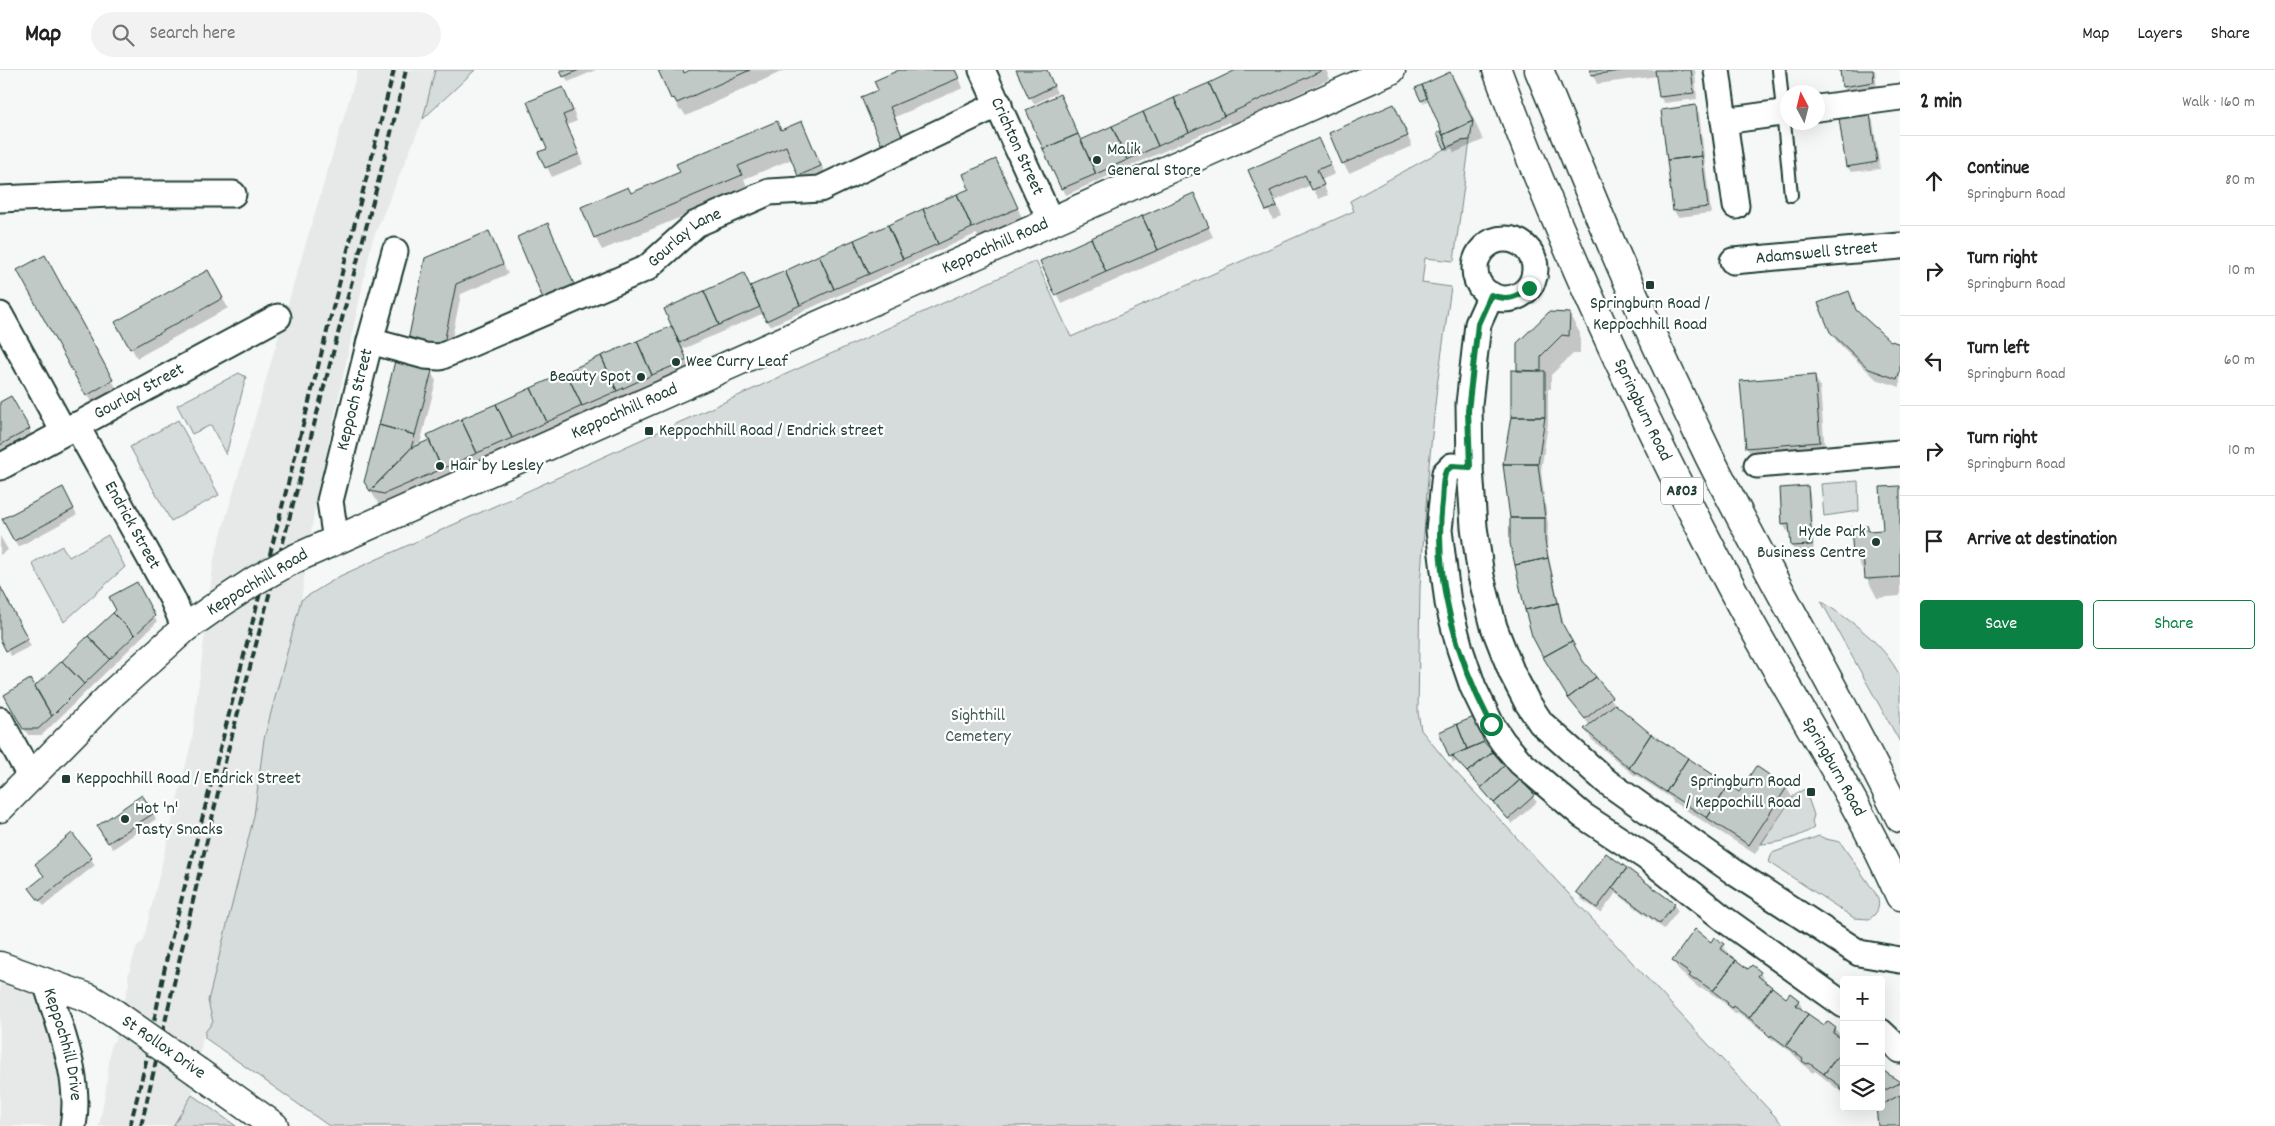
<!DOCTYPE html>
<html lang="en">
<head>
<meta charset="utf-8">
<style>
	:root { --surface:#fff; --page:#f2f2f2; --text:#222; --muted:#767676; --line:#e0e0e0; --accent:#0b8043 }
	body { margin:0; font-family:Dekko,sans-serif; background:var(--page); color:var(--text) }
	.controls { position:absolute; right:15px; bottom:15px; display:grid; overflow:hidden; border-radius:5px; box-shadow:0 5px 20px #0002 }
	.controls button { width:45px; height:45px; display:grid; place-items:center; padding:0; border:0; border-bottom:1px solid var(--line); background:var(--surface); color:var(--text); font:25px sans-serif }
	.compass { position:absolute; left:1780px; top:15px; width:45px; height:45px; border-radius:50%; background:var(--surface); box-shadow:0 5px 20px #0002; rotate:353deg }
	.stop { position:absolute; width:15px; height:15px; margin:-11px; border:4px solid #0b8043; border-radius:50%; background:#fff }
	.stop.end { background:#0b8043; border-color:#fff; box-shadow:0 1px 5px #0008 }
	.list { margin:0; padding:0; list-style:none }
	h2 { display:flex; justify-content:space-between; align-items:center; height:65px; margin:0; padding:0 20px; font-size:21px }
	h2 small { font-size:16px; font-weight:400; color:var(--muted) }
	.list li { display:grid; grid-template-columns:32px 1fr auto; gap:15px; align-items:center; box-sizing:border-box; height:90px; padding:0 20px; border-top:1px solid var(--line) }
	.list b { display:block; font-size:19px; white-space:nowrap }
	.list p { margin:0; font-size:16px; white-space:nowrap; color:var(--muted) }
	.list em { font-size:16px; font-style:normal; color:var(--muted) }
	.actions { display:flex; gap:10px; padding:15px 20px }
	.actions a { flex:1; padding:11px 0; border:1px solid var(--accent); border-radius:5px; text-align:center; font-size:18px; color:var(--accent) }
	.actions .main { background:var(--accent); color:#fff }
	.icon { flex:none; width:28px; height:28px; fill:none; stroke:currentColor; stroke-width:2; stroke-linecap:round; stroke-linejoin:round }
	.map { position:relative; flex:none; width:1900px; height:1056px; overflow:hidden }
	header { display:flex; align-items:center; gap:30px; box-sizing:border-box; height:70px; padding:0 25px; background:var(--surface); border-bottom:1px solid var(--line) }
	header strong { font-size:24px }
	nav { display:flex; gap:28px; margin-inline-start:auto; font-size:18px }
	.search { width:350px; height:45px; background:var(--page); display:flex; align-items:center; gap:12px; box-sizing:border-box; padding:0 18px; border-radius:28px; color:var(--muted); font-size:19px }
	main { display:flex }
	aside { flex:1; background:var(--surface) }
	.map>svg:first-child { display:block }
	.built { fill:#e6e9e8 }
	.green { fill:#d6dcdb; stroke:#7a8c88 }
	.shadow { fill:#0003 }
	.building { fill:#c0c9c6; stroke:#1f3d34 }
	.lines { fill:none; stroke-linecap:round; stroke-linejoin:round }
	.service-casing { stroke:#1f3d34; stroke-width:16 }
	.minor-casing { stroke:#1f3d34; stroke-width:29 }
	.tertiary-casing { stroke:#1f3d34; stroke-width:31 }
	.primary-casing { stroke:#1f3d34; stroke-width:31 }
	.service { stroke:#fff; stroke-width:12 }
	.minor { stroke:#fff; stroke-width:25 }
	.tertiary { stroke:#fff; stroke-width:28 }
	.primary { stroke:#fff; stroke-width:28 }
	.rail { stroke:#1f3d34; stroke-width:4; stroke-dasharray:8 4; stroke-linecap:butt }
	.tertiary-bridge-casing { stroke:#1f3d34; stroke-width:31; stroke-linecap:butt }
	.tertiary-bridge { stroke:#fff; stroke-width:28 }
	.route { stroke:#0b8043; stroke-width:6 }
	.poi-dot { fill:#1f3d34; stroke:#fff; stroke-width:2 }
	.labels { text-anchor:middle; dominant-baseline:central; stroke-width:4.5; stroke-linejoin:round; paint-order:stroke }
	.shield { fill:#fff; stroke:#627771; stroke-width:1 }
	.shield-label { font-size:16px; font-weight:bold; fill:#1f3d34 }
	.street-label { font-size:18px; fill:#1f3d34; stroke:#fff }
	.poi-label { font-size:18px; fill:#1f3d34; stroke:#fff; text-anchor:start }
	.park-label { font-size:18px; fill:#445d55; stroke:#fff }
</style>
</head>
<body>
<header>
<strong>Map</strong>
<div class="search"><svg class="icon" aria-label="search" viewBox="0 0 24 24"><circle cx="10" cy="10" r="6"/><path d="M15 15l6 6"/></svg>Search here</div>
<nav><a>Map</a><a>Layers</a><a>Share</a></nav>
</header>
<main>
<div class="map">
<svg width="1900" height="1056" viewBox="0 0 1900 1056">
	<rect width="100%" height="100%" fill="#f6f7f7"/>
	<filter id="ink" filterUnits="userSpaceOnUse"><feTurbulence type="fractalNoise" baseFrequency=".02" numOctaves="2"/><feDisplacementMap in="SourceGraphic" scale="10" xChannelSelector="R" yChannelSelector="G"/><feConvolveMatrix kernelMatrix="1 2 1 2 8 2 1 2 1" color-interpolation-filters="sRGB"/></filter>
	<g filter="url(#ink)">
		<path class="built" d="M358,0H435L423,49L372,171L314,442L301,530L264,669L254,746L208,931L213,952L203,967L192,1025L173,1056H99L106,1019L111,974L115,970L129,913L128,906L137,876L143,872L192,669L214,489L296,206Z
			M0,896L46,912L73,1056H0Z"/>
		<path class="green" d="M435,0H475L423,49Z
			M1470,70L1454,191L1425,188L1422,213L1451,217L1437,316L1429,395L1420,517L1418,642L1421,660L1452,698L1784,1056H329L205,968V962L213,952L208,931L254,746L264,669L301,530L340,506L1036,191L1071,267L1354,141L1350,131L1448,77L1461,71Z
			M239,303L246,307L226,385L211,355L192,364L177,335Z
			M178,350L219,425L171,451L130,377Z
			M1858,411L1859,441L1824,446L1821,414Z
			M108,465L125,497L64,552L32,493L62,476L69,487Z
			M1821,531C1852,552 1882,571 1900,606V672Z
			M1805,719L1814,745L1812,752L1814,758C1796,768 1782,773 1761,774L1795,724Z
			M1819,766L1826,769L1840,772L1876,824C1881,834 1879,843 1869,849L1854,848L1769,792L1772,783Z
			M192,1025L236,1056H173Z"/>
		<path class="shadow" d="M562,0H596L568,12Z
			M659,0H684L685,4L693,0H785L686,46L682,40L680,41Z
			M903,0H956L963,18L895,47L907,75L888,83L863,28L879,21Z
			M1018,0H1047L1057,23L1034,34Z
			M1239,0H1326L1330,9L1231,55L1229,52L1066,125L1027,40L1081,71Z
			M1591,0H1695L1697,29L1664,33L1660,27L1658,6L1597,14Z
			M1841,0H1875L1877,19L1847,22L1843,16Z
			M1451,4L1462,23L1483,70L1454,83L1452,78L1447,81L1446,78L1439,63L1443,61L1430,30L1423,33L1416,18Z
			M568,28L577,51L567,55L583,94L552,107L540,83L549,79Z
			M1695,37L1699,43L1711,143L1678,147L1674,141Z
			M1870,45L1873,51L1880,99L1851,102L1847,96Z
			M1399,46L1412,76L1349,103L1343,93Z
			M802,52L828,109L807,118L792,89L744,109L748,119L602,180L595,167L631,124L681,103L777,53L782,61Z
			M1324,79L1335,104L1321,110L1328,125L1319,129L1311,115L1275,131L1282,146L1273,150L1250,100Z
			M1001,100L1022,148L979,167L976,164L770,256L764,243L683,279L696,309L382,440L365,411L431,302L436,311L420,374L417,373L416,377L671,257L750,217L971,119Z
			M1193,124L1213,167L1062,234L1041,192Z
			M489,163L508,204L461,224L448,287L409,271Z
			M44,186L118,321L93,335L19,200Z
			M208,202L228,238L137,288L117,252Z
			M1848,223L1858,243L1888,271L1900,276V317L1876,309L1837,272L1831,261Z
			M1569,244L1580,263V284H1573L1551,305V319H1548V354L1541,401L1548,455L1547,479L1565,560L1583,592L1615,634L1650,665L1739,724L1786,717L1792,727L1755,784L1673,732L1671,728L1636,705L1635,706L1591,669L1586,659L1590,656L1561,616L1519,302Z
			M1814,306L1820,316L1825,382L1752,387L1747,378Z
			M11,328L36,372L0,392V334Z
			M1807,417L1810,423L1814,481L1795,482L1792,476L1791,460L1787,461L1783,454Z
			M1900,417V526L1877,528L1854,483L1867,457L1870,462L1885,461Z
			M62,419L77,445L18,477L4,450Z
			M0,466L8,480L0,485Z
			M137,514L157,552L42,665H28L5,625L35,618L118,540Z
			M0,519L31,576L11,586L0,567Z
			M1474,649L1485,675L1537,732L1512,754L1457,691L1453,693L1441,662Z
			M153,743L156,749L113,779L102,763Z
			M1606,785L1674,835L1678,841L1664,859L1616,823L1601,843L1581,829L1578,822Z
			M91,789L95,795L44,836L34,824Z
			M1711,873L1723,875L1729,885L1749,901L1760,903L1764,909L1762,911L1787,929L1790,925L1799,931L1802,938L1801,940L1824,957L1827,953L1836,959L1844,972V1024L1815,1001L1813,1003L1809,1000L1791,982L1775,970L1774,972L1767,964L1737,942L1736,944L1720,929L1702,918L1700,919L1679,901L1674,891Z
			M1881,1000L1900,1014V1056H1879Z
			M1863,1037H1874L1867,1040Z"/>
		<path class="building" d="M560,0H579L563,7Z
			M658,0H683L684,3L690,0H750L677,33L674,28L671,29Z
			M899,0H955L959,8L890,37L902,66L881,74L861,27L878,20L874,11Z
			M1016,0H1047L1054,16L1029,28Z
			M1236,0H1323L1224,46L1209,13Z
			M1590,0H1627L1591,5Z
			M1655,0H1691L1694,23L1659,27Z
			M1840,0H1873L1874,12L1842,17Z
			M1450,2L1473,51L1443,65L1422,15Z
			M1209,13L1224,46L1189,62L1174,28Z
			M1422,15L1427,28L1421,31L1415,18Z
			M563,17L573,41L563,45L579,84L545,98L538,82L547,79L527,32Z
			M1060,24L1078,64L1043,79L1026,40Z
			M1174,28L1189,62L1158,76L1143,42Z
			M1394,34L1408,66L1342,94L1329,63Z
			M1696,35L1702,86L1667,90L1661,40Z
			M1143,42L1158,76L1127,90L1112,56Z
			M1870,44L1877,92L1846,97L1839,48Z
			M777,51L781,60L802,51L821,96L798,106L786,76L738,96L742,105L594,168L581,137L628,117L631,123L680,102L676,94Z
			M1473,51L1470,70L1461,71L1448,77L1443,65Z
			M1112,56L1127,90L1096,104L1081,70Z
			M1441,61L1448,77L1445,79L1437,63Z
			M1078,64L1096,104L1061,119L1043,79Z
			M1319,68L1331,94L1317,100L1324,115L1312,120L1305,105L1270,121L1277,136L1266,141L1248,100Z
			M1702,86L1708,137L1673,141L1667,90Z
			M996,89L1018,138L972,158L957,124L969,119L963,104Z
			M1194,123L1209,157L1158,180L1142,146Z
			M957,124L972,158L938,174L923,139Z
			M923,139L938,174L903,189L888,155Z
			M1142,146L1158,180L1106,202L1091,168Z
			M548,153L576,219L545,233L517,167Z
			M888,155L903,189L869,204L854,170Z
			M489,161L503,194L456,214L443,278L408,271L425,188Z
			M1091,168L1106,202L1055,225L1040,191Z
			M854,170L869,204L834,219L819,185Z
			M45,185L113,310L86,326L17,200Z
			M819,185L834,219L800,235L785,201Z
			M208,200L223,228L130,279L115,252Z
			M785,201L800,235L766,251L750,216Z
			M744,203L760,237L719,255L704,221Z
			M704,221L719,255L679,273L664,239Z
			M1849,221L1856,240L1889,270L1900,274V301L1897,309L1869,299L1830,262L1818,233Z
			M1549,242L1570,243L1569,266L1562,265L1541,286V301H1517V273Z
			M672,256L687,290L652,305L637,271Z
			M637,271L652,305L617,321L601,286Z
			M601,286L617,321L582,336L566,302Z
			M395,291L432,301L415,365L379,355Z
			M1511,300L1545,301V347H1511Z
			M566,302L582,336L547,352L531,318Z
			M1815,305L1820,372L1746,378L1740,311Z
			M531,318L547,352L512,368L496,334Z
			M11,326L30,359L0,375V332Z
			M496,334L512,368L477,383L461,349Z
			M1511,347H1545L1538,394H1503Z
			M461,349L477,383L442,399L427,365Z
			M379,355L415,365L411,378L370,421L364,412Z
			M429,370L442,399L384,424L370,421L411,378Z
			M1503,394H1538L1545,448H1510Z
			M1808,416L1812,475L1791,476L1789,454L1782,455L1780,418Z
			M1900,416V507L1865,509L1863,483L1853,484L1851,457L1868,456V461L1883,460L1880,417Z
			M63,417L74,439L14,471L2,449Z
			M1510,448H1545V471L1548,488L1515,495L1510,473Z
			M1548,488L1558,533L1525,540L1515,495Z
			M137,512L155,546L135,565L113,543L116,540L109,527Z
			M0,516L28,569L6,581L0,569Z
			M1558,533L1562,553L1572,571L1543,587L1532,566L1525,540Z
			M113,543L135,565L110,589L88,566Z
			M88,566L110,589L84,614L62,591Z
			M1572,571L1583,591L1596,607L1568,628L1543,587Z
			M62,591L84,614L52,646L35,616Z
			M1596,607L1612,627L1585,649L1568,628Z
			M30,609L52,646L38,659H23L4,625Z
			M1615,634L1651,664L1629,698L1584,659Z
			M1474,647L1484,672L1467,679L1457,654Z
			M1457,654L1467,679L1449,687L1439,662Z
			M1651,664L1688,688L1666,722L1629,698Z
			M1484,672L1493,682L1467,702L1452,686Z
			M1493,682L1505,695L1481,718L1467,702Z
			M1688,688L1729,715L1707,748L1666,722Z
			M1505,695L1520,710L1494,733L1481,718Z
			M1756,696L1787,717L1749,775L1707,748L1729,715L1739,722Z
			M1520,710L1535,725L1508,749L1494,733Z
			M142,725L154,743L108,773L97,756Z
			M72,763L92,788L39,831L29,818L44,806L35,794Z
			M1606,783L1627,798L1597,838L1576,822Z
			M1627,798L1675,834L1660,854L1612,818Z
			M1695,859L1711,872L1714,867L1724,874L1721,879L1736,890L1713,921L1696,909L1694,910L1689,906L1691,904L1672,891Z
			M1736,890L1748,899L1752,895L1761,902L1758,906L1772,917L1749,948L1733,936L1732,938L1727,934L1728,933L1713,921Z
			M1772,917L1786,928L1790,923L1799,930L1796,935L1808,944L1786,976L1771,965L1770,967L1765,962L1766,961L1749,948Z
			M1808,944L1824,955L1827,951L1836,958L1833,963L1844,970V978L1824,1004L1809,993L1807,994L1802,991L1803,989L1786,976Z
			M1844,978V1021L1839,1018L1840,1016L1824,1004Z
			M1881,999L1900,1012V1013L1881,1022Z
			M1900,1025V1056H1878L1876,1037H1881V1035Z"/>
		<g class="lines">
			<defs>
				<path id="service" d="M1779,0L1791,125"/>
				<g id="minor">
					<path id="s1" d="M982,0L1051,152"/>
					<path d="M1717,0L1736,136"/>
					<path d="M1818,38L1900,27"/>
					<path d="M1724,51L1788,42"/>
					<path d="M0,129L111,124H233"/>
					<circle cx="1505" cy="199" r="30"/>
					<path id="s2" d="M1733,191L1900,176"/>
					<path d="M1491,225L1478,254L1469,334L1470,397L1474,457L1481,506L1494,557L1512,603L1527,632L1541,653L1607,712L1737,804L1859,883L1900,890"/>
					<path d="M0,245L64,362"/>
					<path id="s3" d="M370,271L425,286L440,287L647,198L696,154L769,122L820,119L999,34"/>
					<path id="s4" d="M76,355L172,528L185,558"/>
					<path d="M1757,395L1900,383"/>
					<path id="s5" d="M0,397L278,247"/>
					<path d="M1470,397L1452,396L1445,403L1439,460L1448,533L1460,579L1473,617L1491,654L1503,672L1521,693L1582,745L1646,787L1724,849L1844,935"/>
					<path id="s6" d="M336,471L330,431L370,271L395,181"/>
					<path d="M0,650L30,706"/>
					<path id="s7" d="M46,912C59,957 82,1008 73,1056"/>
					<path d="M1881,962L1900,980"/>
				</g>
				<g id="tertiary">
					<path id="s8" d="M294,489L1391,0"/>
					<path d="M0,738L114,622L185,558L215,537"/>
					<path d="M0,896L89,928L115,944"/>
					<path d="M198,1002L274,1056"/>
				</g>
				<g id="primary">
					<path id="s9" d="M1497,0C1563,181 1646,356 1736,526C1789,626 1854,722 1900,826"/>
					<path d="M1539,0C1558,45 1576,90 1595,135C1630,220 1669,303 1709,386C1770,508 1840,625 1900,748"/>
				</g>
			</defs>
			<use href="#service" class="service-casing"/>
			<use href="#minor" class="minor-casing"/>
			<use href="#tertiary" class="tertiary-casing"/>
			<use href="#primary" class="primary-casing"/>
			<use href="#service" class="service"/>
			<use href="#minor" class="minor"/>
			<use href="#tertiary" class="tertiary"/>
			<use href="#primary" class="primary"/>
			<path class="rail" d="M130,1056L145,996L168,882L394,0
				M141,1056L226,688L390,67L406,0"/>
			<defs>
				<path id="tertiary-bridge" d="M215,537L256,510L294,489
					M115,944L198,1002"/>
			</defs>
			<use href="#tertiary-bridge" class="tertiary-bridge-casing"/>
			<use href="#tertiary-bridge" class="tertiary-bridge"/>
		</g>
	</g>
	<g class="lines" filter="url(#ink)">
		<path class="route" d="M1491,654C1456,587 1433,508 1442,432C1443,422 1442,410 1446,401L1452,396L1470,397L1468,341L1478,254L1491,225C1506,231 1516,228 1529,218"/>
	</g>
	<g class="poi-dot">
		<circle cx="1097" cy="90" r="5"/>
		<rect x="1645" y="210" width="10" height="10" rx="2.5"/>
		<circle cx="676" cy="292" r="5"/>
		<circle cx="641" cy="307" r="5"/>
		<rect x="644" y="356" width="10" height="10" rx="2.5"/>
		<circle cx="440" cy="396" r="5"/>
		<circle cx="1876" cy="472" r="5"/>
		<rect x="61" y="704" width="10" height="10" rx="2.5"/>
		<rect x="1806" y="717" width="10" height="10" rx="2.5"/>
		<circle cx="125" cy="749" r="5"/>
	</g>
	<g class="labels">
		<rect class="shield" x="1661" y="407.5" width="42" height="27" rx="4"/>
		<g class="shield-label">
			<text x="1682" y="421">A803</text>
		</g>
		<g class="street-label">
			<text stroke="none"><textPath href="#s1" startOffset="84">Crichton Street</textPath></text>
			<text stroke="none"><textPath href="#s3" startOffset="346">Gourlay Lane</textPath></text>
			<text stroke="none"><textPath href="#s8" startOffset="768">Keppochhill Road</textPath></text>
			<text stroke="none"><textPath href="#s2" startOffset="84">Adamswell Street</textPath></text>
			<text stroke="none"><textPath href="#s5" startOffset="158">Gourlay Street</textPath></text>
			<text stroke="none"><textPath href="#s6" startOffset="145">Keppoch Street</textPath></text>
			<text stroke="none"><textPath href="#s9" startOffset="370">Springburn Road</textPath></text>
			<text stroke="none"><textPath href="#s8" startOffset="362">Keppochhill Road</textPath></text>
			<text stroke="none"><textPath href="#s4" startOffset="115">Endrick Street</textPath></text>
			<text transform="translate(258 513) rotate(-31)">Keppochhill Road</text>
			<text stroke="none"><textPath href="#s9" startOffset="775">Springburn Road</textPath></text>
			<text stroke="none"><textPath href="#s7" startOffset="65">Keppochhill Drive</textPath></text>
			<text transform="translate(163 978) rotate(35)">St Rollox Drive</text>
		</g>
		<g class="poi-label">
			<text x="1107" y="80">Malik<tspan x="1107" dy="21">General Store</tspan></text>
			<text x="1650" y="234" text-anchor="middle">Springburn Road /<tspan x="1650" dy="21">Keppochhill Road</tspan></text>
			<text x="686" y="292">Wee Curry Leaf</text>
			<text x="631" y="307" text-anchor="end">Beauty Spot</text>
			<text x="659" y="361">Keppochhill Road / Endrick street</text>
			<text x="450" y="396">Hair by Lesley</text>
			<text x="1866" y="462" text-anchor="end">Hyde Park<tspan x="1866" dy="21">Business Centre</tspan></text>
			<text x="76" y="709">Keppochhill Road / Endrick Street</text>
			<text x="1801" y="712" text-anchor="end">Springburn Road<tspan x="1801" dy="21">/ Keppochill Road</tspan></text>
			<text x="135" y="739">Hot 'n'<tspan x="135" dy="21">Tasty Snacks</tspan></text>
		</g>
		<g class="park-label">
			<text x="978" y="646">Sighthill<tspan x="978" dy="21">Cemetery</tspan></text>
		</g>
	</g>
</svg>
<div class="controls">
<button>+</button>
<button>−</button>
<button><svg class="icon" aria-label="layers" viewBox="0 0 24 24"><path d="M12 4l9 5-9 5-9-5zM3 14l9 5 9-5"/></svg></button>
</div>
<svg class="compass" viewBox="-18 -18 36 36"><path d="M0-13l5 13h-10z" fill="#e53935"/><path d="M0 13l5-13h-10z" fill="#767676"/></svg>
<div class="stop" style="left:1491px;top:654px"></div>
<div class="stop end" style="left:1529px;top:218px"></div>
</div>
<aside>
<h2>2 min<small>Walk · 160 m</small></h2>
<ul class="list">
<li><svg class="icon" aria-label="ahead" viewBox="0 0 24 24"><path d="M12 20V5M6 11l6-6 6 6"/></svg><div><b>Continue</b><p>Springburn Road</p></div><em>80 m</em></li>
<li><svg class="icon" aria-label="right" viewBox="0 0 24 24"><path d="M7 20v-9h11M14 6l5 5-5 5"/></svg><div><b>Turn right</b><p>Springburn Road</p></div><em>10 m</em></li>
<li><svg class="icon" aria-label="left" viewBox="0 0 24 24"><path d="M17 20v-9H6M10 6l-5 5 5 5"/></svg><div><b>Turn left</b><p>Springburn Road</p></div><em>60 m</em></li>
<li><svg class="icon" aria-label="right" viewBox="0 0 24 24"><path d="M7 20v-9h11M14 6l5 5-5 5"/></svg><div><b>Turn right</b><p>Springburn Road</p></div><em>10 m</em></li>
<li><svg class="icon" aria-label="arrive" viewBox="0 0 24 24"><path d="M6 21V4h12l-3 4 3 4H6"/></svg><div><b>Arrive at destination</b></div></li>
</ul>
<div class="actions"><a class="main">Save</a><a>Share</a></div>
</aside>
</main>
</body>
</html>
